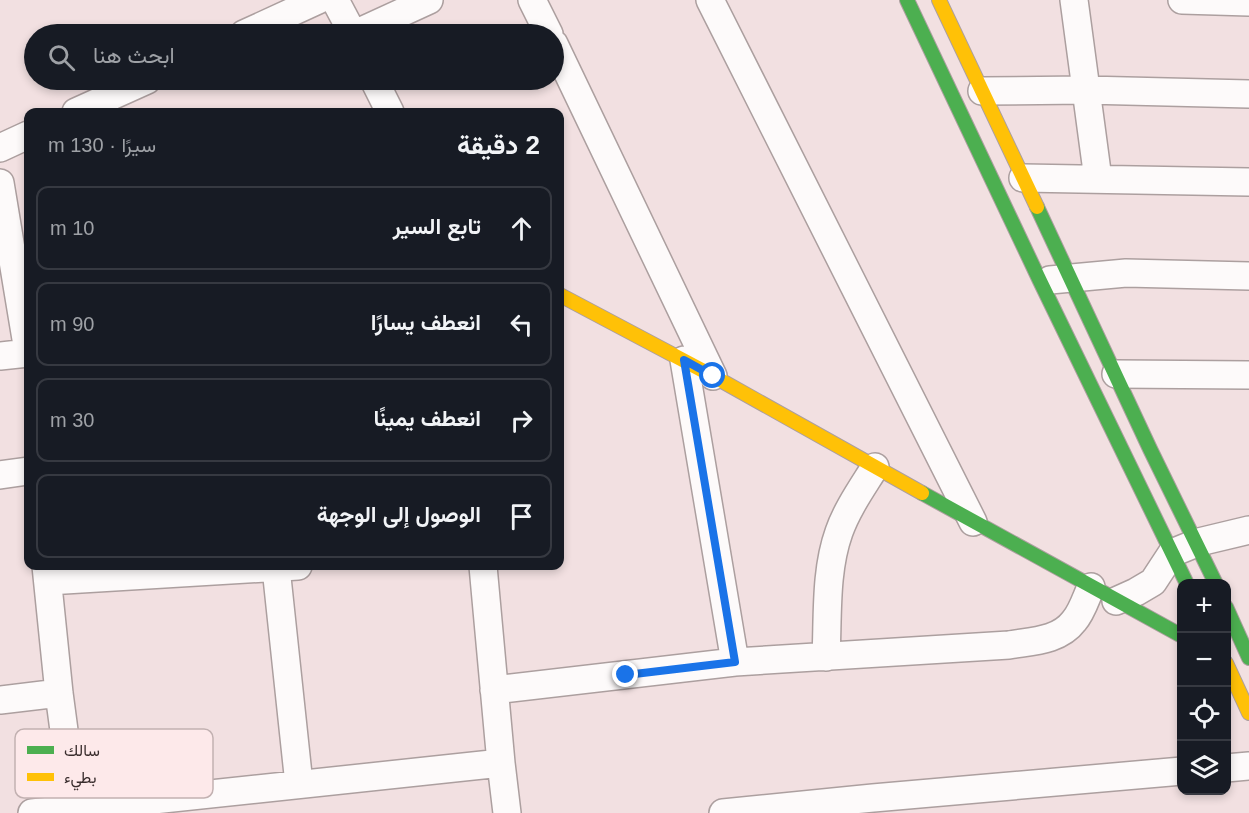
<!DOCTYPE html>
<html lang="ar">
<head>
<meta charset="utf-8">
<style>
	:root { --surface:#171b24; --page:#20242c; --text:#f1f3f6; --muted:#9ea1a6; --line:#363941 }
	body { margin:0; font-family:Arial,Vazirmatn,sans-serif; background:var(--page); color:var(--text); direction:rtl }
	.controls { position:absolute; right:18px; bottom:18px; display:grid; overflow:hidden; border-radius:12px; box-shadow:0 3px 9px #0003 }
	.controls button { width:54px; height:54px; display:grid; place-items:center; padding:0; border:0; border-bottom:2px solid var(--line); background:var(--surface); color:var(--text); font:30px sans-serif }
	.stop { position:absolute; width:18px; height:18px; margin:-14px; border:4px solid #1a73e8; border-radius:50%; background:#fff }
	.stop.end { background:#1a73e8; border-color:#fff; box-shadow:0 2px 6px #0008 }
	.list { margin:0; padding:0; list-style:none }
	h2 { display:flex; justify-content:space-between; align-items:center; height:78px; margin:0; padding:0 24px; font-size:26px }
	h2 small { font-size:20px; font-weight:400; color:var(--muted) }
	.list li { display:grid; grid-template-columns:39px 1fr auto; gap:18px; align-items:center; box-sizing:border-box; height:84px; margin:0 12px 12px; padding:0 12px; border:2px solid var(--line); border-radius:12px }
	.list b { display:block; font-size:22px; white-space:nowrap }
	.list em { font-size:20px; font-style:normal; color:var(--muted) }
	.icon { flex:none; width:33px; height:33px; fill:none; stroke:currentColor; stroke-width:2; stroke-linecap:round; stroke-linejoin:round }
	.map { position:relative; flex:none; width:1249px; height:813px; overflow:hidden; direction:ltr }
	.search { position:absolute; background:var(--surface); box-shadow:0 3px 9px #0003; left:24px; top:24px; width:540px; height:66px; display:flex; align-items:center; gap:15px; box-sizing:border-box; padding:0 21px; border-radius:33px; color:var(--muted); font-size:22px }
	.panel { position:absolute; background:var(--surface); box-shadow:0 3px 9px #0003; left:24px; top:108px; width:540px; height:462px; border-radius:12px; direction:rtl }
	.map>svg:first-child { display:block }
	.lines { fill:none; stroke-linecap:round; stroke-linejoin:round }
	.street-casing { stroke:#ac9f9f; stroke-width:30 }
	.fast-casing { stroke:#ac9f9f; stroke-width:16 }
	.slow-casing { stroke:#ac9f9f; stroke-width:16 }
	.street { stroke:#fdfafa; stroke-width:27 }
	.fast { stroke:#4caf50; stroke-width:14 }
	.slow { stroke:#ffc107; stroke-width:14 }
	.route { stroke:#1a73e8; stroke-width:8 }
	.key { fill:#fde9ea; stroke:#c2b1b1; stroke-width:1.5 }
	.key-label { font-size:16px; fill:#392d2d }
</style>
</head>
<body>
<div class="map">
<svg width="1249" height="813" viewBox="0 0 1249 813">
	<rect width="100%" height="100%" fill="#f2e0e1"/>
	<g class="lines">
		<defs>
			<path id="street" d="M335,0L353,34
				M532,0L549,34
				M710,0L973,522
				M1074,0L1098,179
				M1182,0L1249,2
				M244,34L318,0
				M355,34L429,0
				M554,44L713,376
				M374,80L390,112
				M982,91L1086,90L1249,94
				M76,112L147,80
				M0,148L28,135
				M1023,178L1249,182
				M0,183L28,351
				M1050,280L1126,273L1249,276
				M0,356L28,353
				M684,360L735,662
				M1116,374L1249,375
				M0,475L28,471
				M46,566L59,693L75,813
				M483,566L501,763L507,813
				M276,568L299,784
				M48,581L298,566
				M1116,601L1136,592L1153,582L1172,553L1199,542L1249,530
				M826,657C828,616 825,571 839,532C847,509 862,488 875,467
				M494,690L735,662L1009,645C1032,641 1059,641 1074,621C1082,612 1086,598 1091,587
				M0,700L59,693
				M1226,768L1249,766
				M32,813L501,763
				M723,813L873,798L1182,771"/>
			<path id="fast" d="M907,0L1040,281L1187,584
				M1037,207L1150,449L1216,584
				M922,493L1182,636
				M1226,607L1249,658"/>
			<path id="slow" d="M939,0L1037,207
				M560,295L713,376L922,493
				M1226,663L1249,713"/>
		</defs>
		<use href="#street" class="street-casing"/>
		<use href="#fast" class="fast-casing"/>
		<use href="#slow" class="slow-casing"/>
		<use href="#street" class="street"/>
		<use href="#fast" class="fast"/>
		<use href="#slow" class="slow"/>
	</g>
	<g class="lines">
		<path class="route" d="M626,675L735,662L684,360L713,376"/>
	</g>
	<rect x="15" y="729" width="198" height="69" rx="9" class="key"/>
	<rect x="27" y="746" width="27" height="8" fill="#4caf50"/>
	<rect x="27" y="773" width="27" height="8" fill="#ffc107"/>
	<g class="key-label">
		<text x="64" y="756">سالك</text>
		<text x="64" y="783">بطيء</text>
	</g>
</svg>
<div class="controls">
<button>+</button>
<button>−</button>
<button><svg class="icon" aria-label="locate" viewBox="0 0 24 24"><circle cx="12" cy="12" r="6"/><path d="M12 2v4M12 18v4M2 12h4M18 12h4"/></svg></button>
<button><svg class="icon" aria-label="layers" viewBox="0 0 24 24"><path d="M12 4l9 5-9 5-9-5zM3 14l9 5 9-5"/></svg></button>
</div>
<div class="stop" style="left:713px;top:376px"></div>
<div class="stop end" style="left:626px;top:675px"></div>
<div class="search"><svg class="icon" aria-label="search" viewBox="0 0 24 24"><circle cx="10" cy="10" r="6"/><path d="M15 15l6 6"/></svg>ابحث هنا</div>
<section class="panel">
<h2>2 دقيقة<small>سيرًا · 130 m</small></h2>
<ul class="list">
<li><svg class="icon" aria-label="ahead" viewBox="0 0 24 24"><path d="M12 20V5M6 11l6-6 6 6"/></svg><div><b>تابع السير</b></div><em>10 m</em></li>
<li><svg class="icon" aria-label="left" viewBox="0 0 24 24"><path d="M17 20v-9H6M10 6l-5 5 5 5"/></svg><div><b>انعطف يسارًا</b></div><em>90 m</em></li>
<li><svg class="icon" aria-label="right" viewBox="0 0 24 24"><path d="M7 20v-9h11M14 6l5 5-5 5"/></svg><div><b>انعطف يمينًا</b></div><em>30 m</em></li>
<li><svg class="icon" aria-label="arrive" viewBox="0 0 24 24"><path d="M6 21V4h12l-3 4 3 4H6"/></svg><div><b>الوصول إلى الوجهة</b></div></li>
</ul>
</section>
</div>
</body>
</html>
